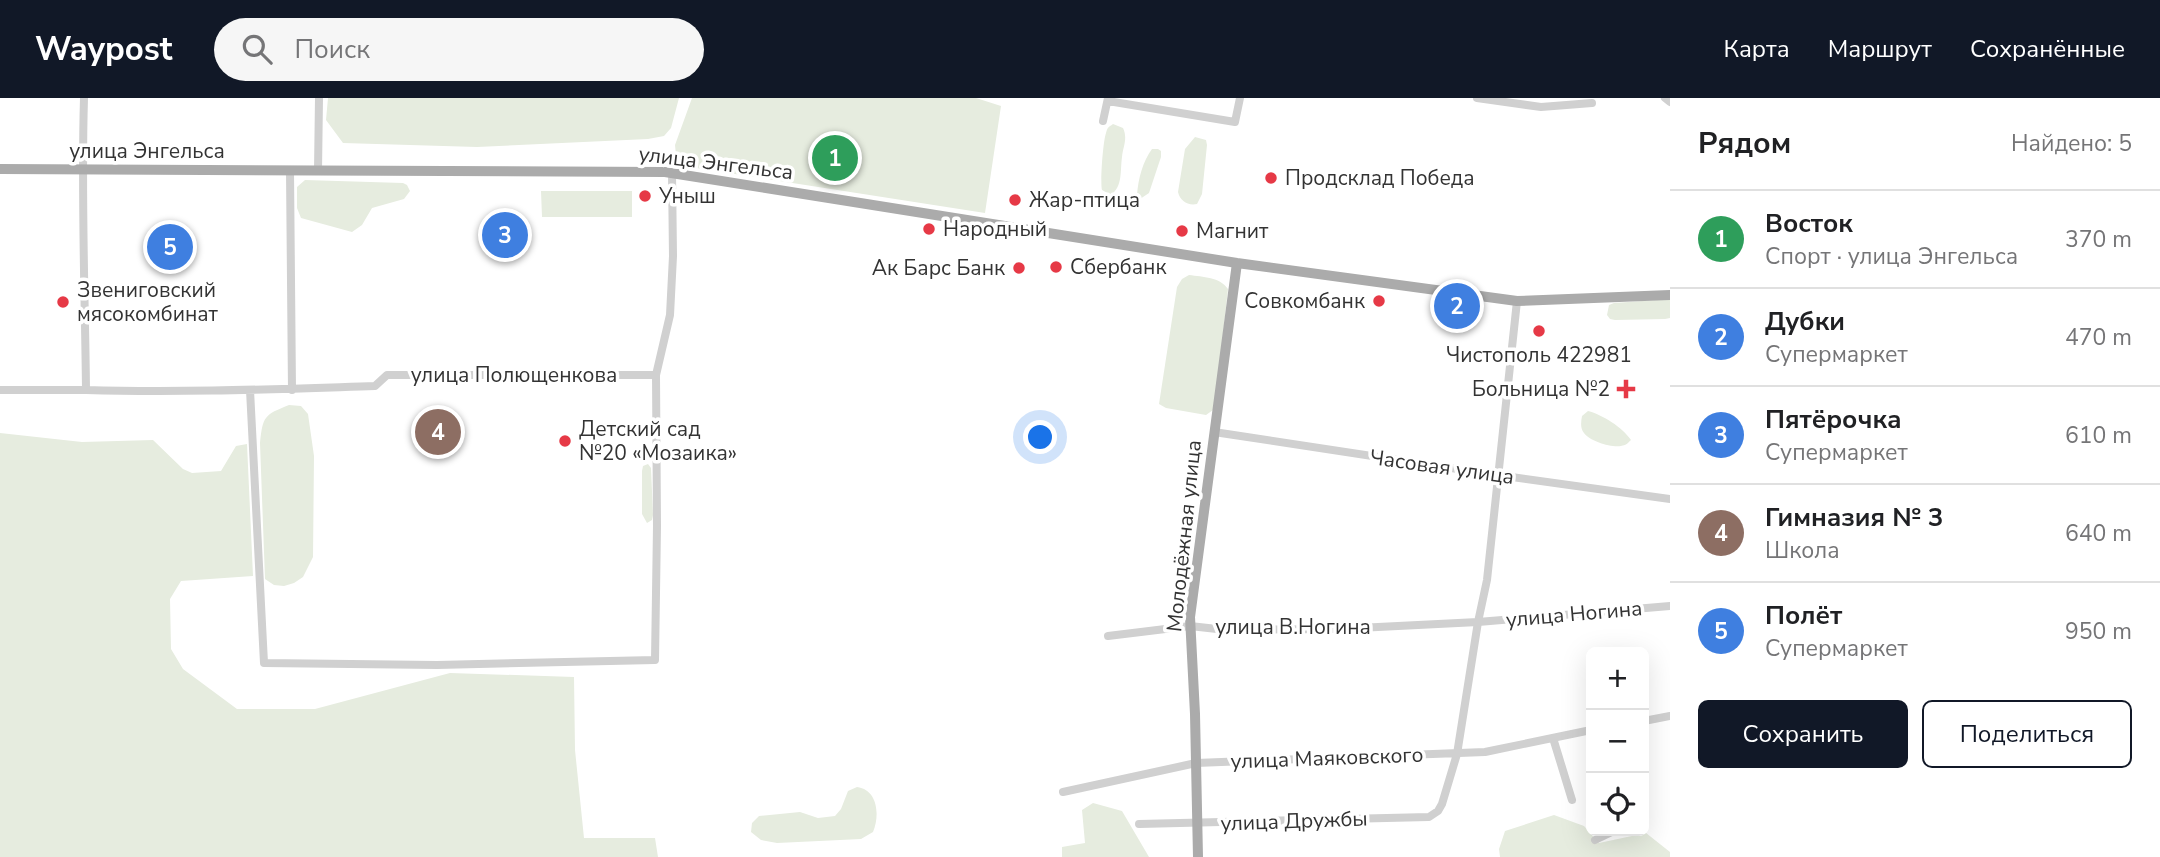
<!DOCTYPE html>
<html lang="ru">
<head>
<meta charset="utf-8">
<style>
	:root { --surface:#fff; --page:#f6f6f6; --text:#202124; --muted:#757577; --line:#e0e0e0; --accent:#111827 }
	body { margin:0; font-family:"Nunito Sans",sans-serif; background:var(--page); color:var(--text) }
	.controls { position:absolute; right:21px; bottom:21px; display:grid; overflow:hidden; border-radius:10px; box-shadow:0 7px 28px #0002 }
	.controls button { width:63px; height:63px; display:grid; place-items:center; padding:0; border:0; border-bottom:2px solid var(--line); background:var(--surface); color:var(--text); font:35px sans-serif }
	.you { position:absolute; left:1041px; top:340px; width:24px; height:24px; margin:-18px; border:5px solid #fff; border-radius:50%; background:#1a73e8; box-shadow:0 0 0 10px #1a73e833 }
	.badge { display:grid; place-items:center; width:46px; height:46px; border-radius:50%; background:var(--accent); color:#fff; font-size:23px; font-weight:700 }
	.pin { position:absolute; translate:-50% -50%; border:4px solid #fff; box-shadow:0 2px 7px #0006 }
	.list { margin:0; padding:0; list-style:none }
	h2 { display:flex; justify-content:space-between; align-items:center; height:91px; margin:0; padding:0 28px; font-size:30px }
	h2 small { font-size:23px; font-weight:400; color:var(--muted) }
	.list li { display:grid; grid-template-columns:46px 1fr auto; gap:21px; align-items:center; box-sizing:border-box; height:98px; padding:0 28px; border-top:2px solid var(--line) }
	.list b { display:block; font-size:26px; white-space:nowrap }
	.list p { margin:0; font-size:23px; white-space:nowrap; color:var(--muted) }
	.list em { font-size:23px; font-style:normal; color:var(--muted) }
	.actions { display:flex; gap:14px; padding:21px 28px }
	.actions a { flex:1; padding:16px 0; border:2px solid var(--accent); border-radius:10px; text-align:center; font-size:24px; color:var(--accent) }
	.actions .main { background:var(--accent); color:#fff }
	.icon { flex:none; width:38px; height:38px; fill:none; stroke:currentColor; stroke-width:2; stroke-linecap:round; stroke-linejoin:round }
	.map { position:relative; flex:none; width:1670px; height:759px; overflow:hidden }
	header { display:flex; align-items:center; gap:42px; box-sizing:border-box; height:98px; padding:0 35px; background:var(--accent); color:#fff }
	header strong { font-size:33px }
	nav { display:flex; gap:38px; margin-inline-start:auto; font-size:24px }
	.search { width:490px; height:63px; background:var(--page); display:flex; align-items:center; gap:18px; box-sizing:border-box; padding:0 24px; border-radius:38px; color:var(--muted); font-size:26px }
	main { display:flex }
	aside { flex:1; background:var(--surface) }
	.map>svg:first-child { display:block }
	.green { fill:#e6ecdf }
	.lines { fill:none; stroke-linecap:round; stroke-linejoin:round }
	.minor { stroke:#d0d0d0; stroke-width:8 }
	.major { stroke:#ababab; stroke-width:10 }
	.poi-dot { fill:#e63946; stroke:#fff; stroke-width:2.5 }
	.labels { text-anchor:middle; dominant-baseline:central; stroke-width:7; stroke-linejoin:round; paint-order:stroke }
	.street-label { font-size:21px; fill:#333; stroke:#fff }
	.poi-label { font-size:21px; fill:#333; stroke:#fff; text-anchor:start }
</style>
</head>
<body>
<header>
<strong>Waypost</strong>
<div class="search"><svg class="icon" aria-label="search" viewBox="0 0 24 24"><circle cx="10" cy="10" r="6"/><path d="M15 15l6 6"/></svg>Поиск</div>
<nav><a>Карта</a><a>Маршрут</a><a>Сохранённые</a></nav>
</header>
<main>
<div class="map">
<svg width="1670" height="759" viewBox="0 0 1670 759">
	<rect width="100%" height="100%" fill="#fff"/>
	<path class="green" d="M328,0H679L671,30L664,38L648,41L477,49L343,45L326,22Z
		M692,0H976L1001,8L985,115L677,67L675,47Z
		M1113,26L1123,30C1128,41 1123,48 1122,59C1120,73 1123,88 1111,97L1102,92C1100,85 1103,43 1106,35C1108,28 1108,30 1113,26Z
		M1195,39L1206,42L1207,47L1202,96L1197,106C1188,108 1180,103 1178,94L1185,51Z
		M1152,51H1158L1161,53V59L1149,95L1140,101L1137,97C1138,81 1143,63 1152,51Z
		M305,82L403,85L407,87L410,93L404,101L372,110L362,127L352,134L301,120L297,110V89Z
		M541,93H632V119H542Z
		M1189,177C1203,179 1220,179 1228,191L1215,308L1213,312L1206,317L1166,310L1159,306L1177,189L1182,181Z
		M1670,201V220L1665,221L1615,222L1610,221L1607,217L1609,207L1614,205Z
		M289,307L301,308L308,316L314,358L313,459L303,479L294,485L284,488L274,487L265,481L260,345C263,318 264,317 289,307Z
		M1588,313C1603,317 1622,329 1631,342C1627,346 1626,347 1621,348C1612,350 1589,343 1584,335C1580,330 1581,324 1582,318Z
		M0,335L82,344L153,342L183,371L192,375L221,373L236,348L247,346L253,478L181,483L170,501L171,551L183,571L237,611H315L450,575L574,579L575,652L584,740H655L658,759H0Z
		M648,366L651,370L653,417L652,422L647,425L642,416V373L643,368Z
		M857,689C878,692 880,717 873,734L861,741L777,745L761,742L751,734L752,725L759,718L800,714L818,720L835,718L841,711L848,693Z
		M1093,705L1122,713L1149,759H1062V749L1085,745L1082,712Z
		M1554,717L1584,728L1599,745L1646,735L1670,754V759H1500L1499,751L1505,733Z"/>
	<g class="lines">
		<path class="minor" d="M84,0C81,97 85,194 86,292C182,295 279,291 375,288L387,277H656
			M1477,0L1541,9L1592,5
			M1665,0L1670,4
			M1108,3L1235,24L1240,0
			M1103,23L1108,0
			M290,73L292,292
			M318,73L319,0
			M0,292H86
			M250,292L264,565L437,567L655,562L657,428L656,277L670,217L673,158L672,75
			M1214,334L1497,377L1670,401
			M1108,538L1190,528L1226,532L1338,531L1478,524L1670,508
			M1644,623L1670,618
			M1553,640L1572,702
			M1063,694L1196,665L1485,654L1591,632
			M1139,726L1429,719L1438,713L1442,706L1457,656L1478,524L1487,482L1517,203
			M1595,742L1614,733"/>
		<path class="major" d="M0,71L665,74L1237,165L1517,203L1670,197
			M1198,759L1195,616L1190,519L1237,165"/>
	</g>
	<g class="poi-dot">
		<circle cx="1271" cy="80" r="7"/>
		<circle cx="645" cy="98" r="7"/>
		<circle cx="1015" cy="102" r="7"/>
		<circle cx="929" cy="131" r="7"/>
		<circle cx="1182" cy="133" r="7"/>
		<circle cx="1056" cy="169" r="7"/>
		<circle cx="1019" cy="170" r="7"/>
		<circle cx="1379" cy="203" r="7"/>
		<circle cx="63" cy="204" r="7"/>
		<circle cx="1539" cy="233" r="7"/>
		<path d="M1622.5 280.5h7v7h7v7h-7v7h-7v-7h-7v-7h7z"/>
		<circle cx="565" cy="343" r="7"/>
	</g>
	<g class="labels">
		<g class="street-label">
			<text x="147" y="53">улица Энгельса</text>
			<text transform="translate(716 65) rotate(7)">улица Энгельса</text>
			<text x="514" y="277">улица Полющенкова</text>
			<text transform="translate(1442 369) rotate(8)">Часовая улица</text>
			<text transform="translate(1184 438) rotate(-84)">Молодёжная улица</text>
			<text transform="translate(1574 516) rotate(-5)">улица Ногина</text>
			<text x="1293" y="529">улица В.Ногина</text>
			<text transform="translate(1327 660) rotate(-2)">улица Маяковского</text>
			<text transform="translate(1294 723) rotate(-2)">улица Дружбы</text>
		</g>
		<g class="poi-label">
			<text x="1285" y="80">Продсклад Победа</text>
			<text x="659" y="98">Уныш</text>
			<text x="1029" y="102">Жар-птица</text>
			<text x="943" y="131">Народный</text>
			<text x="1196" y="133">Магнит</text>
			<text x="1070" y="169">Сбербанк</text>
			<text x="1005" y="170" text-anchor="end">Ак Барс Банк</text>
			<text x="77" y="192">Звениговский<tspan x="77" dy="24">мясокомбинат</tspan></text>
			<text x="1365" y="203" text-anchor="end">Совкомбанк</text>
			<text x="1539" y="257" text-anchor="middle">Чистополь 422981</text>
			<text x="1610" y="291" text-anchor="end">Больница №2</text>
			<text x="579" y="331">Детский сад<tspan x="579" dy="24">№20 «Мозаика»</tspan></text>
		</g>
	</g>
</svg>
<div class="controls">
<button>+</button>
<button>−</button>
<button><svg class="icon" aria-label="locate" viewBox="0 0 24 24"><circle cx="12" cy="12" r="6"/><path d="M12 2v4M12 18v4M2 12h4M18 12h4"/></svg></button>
</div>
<div class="you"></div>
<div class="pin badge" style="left:835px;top:60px;background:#2e9e5b">1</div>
<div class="pin badge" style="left:1457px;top:208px;background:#3f7fe0">2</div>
<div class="pin badge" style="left:505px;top:137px;background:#3f7fe0">3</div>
<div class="pin badge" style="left:438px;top:334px;background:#8d6e63">4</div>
<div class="pin badge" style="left:170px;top:149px;background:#3f7fe0">5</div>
</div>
<aside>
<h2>Рядом<small>Найдено: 5</small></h2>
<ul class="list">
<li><span class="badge" style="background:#2e9e5b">1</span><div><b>Восток</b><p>Спорт · улица Энгельса</p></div><em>370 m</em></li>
<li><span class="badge" style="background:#3f7fe0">2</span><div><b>Дубки</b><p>Супермаркет</p></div><em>470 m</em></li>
<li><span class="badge" style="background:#3f7fe0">3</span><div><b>Пятёрочка</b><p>Супермаркет</p></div><em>610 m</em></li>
<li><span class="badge" style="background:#8d6e63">4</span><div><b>Гимназия № 3</b><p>Школа</p></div><em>640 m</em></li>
<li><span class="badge" style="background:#3f7fe0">5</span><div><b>Полёт</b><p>Супермаркет</p></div><em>950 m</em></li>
</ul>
<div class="actions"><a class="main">Сохранить</a><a>Поделиться</a></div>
</aside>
</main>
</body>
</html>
